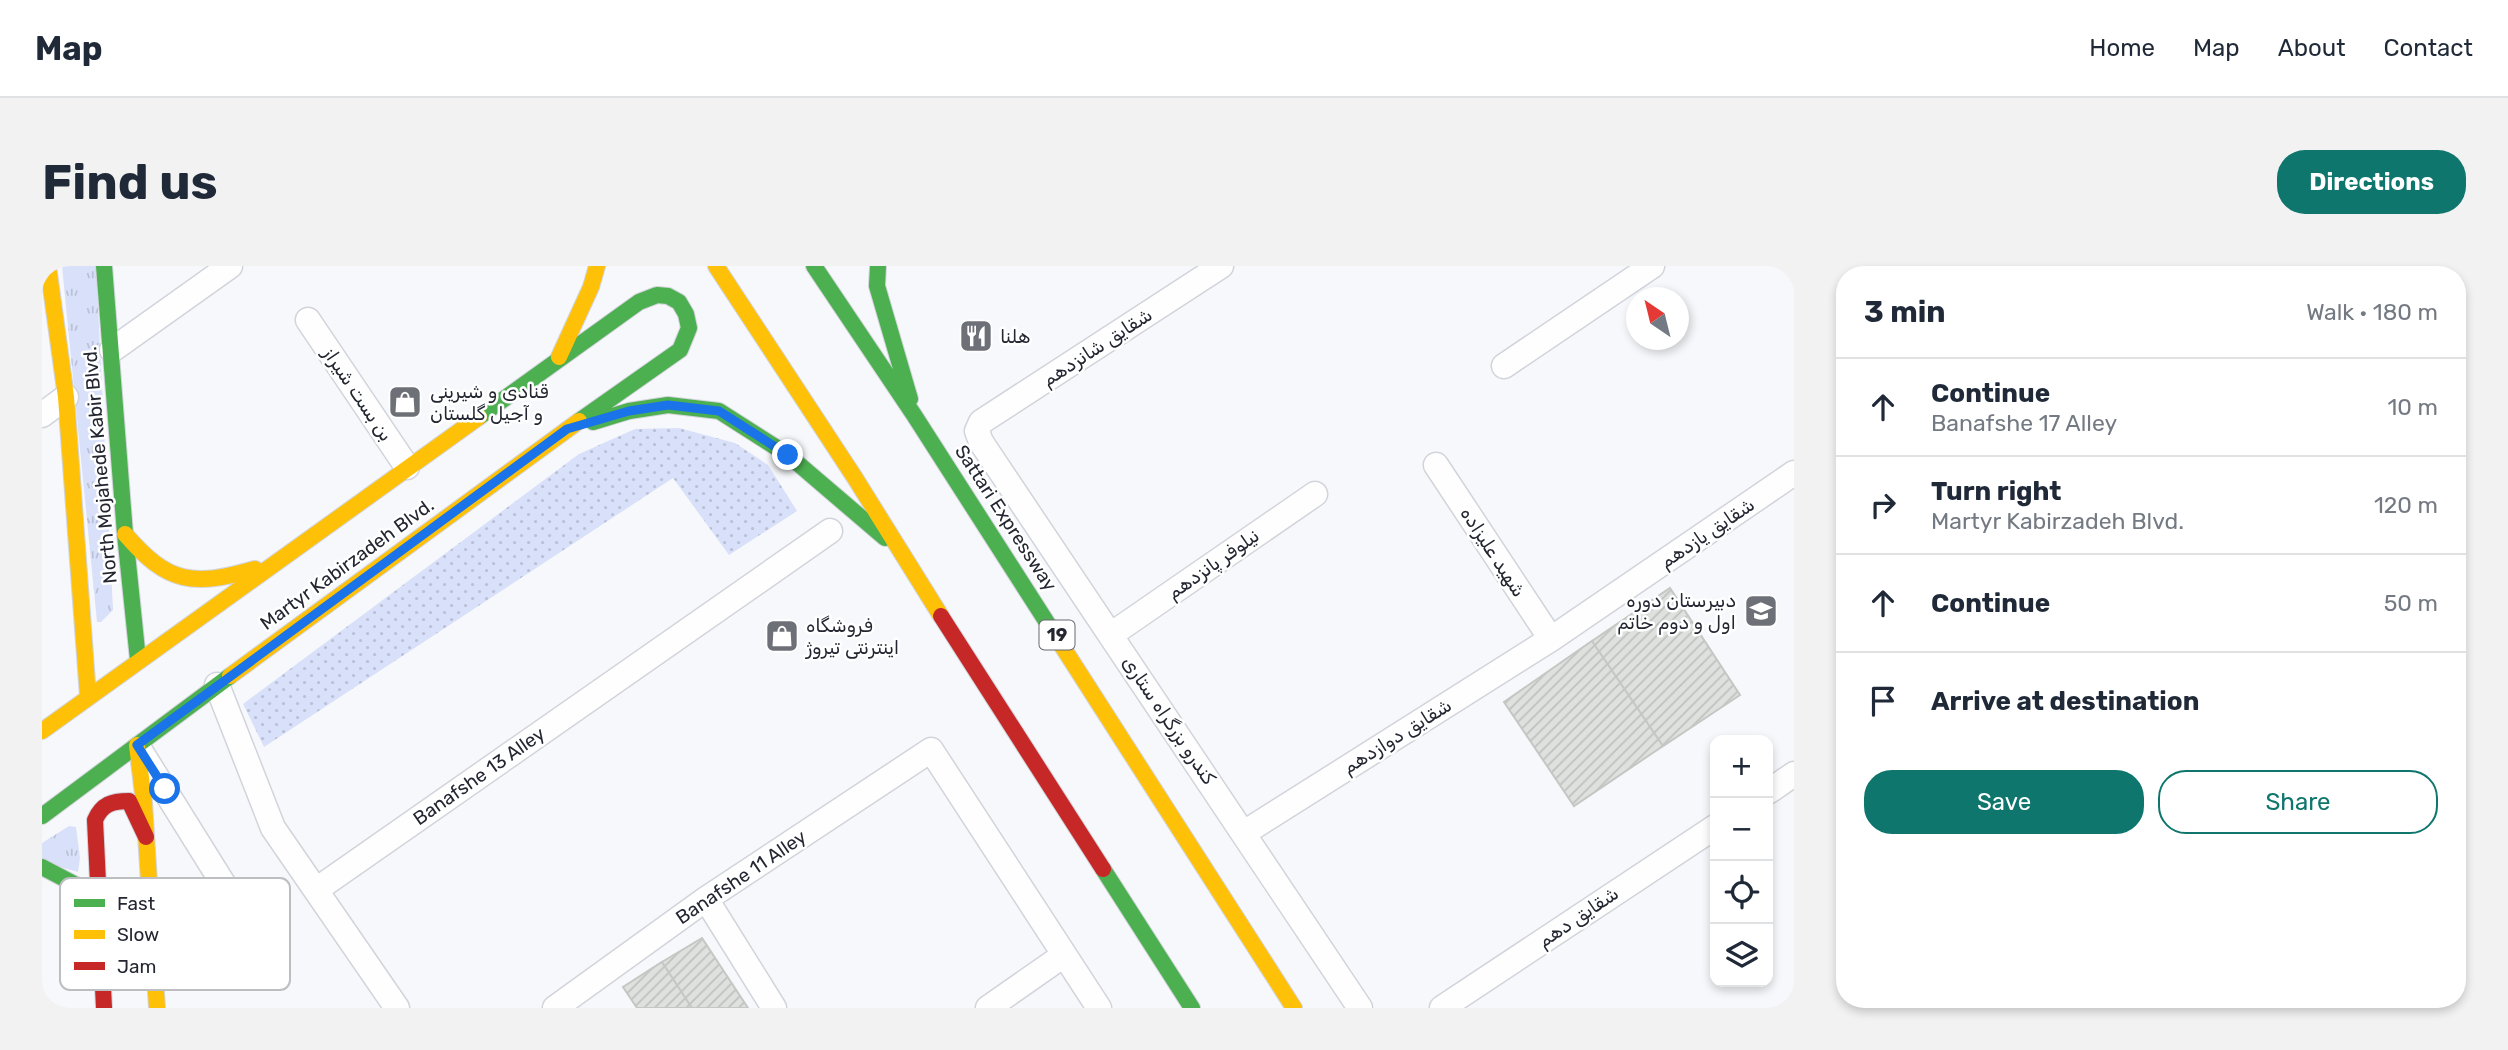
<!DOCTYPE html>
<html lang="en">
<head>
<meta charset="utf-8">
<style>
	:root { --surface:#fff; --page:#f2f2f3; --text:#1f2937; --muted:#747a83; --line:#e0e1e3; --accent:#0f766e }
	body { margin:0; font-family:Rubik,"Noto Naskh Arabic",sans-serif; background:var(--page); color:var(--text) }
	.controls { position:absolute; right:21px; bottom:21px; display:grid; overflow:hidden; border-radius:14px; box-shadow:0 4px 10px #0003 }
	.controls button { width:63px; height:63px; display:grid; place-items:center; padding:0; border:0; border-bottom:2px solid var(--line); background:var(--surface); color:var(--text); font:35px sans-serif }
	.compass { position:absolute; left:1584px; top:21px; width:63px; height:63px; border-radius:50%; background:var(--surface); box-shadow:0 4px 10px #0003; rotate:325deg }
	.stop { position:absolute; width:21px; height:21px; margin:-16px; border:5px solid #1a73e8; border-radius:50%; background:#fff }
	.stop.end { background:#1a73e8; border-color:#fff; box-shadow:0 2px 7px #0008 }
	.list { margin:0; padding:0; list-style:none }
	h2 { display:flex; justify-content:space-between; align-items:center; height:91px; margin:0; padding:0 28px; font-size:30px }
	h2 small { font-size:23px; font-weight:400; color:var(--muted) }
	.list li { display:grid; grid-template-columns:46px 1fr auto; gap:21px; align-items:center; box-sizing:border-box; height:98px; padding:0 28px; border-top:2px solid var(--line) }
	.list b { display:block; font-size:26px; white-space:nowrap }
	.list p { margin:0; font-size:23px; white-space:nowrap; color:var(--muted) }
	.list em { font-size:23px; font-style:normal; color:var(--muted) }
	.actions { display:flex; gap:14px; padding:21px 28px }
	.actions a { flex:1; padding:16px 0; border:2px solid var(--accent); border-radius:28px; text-align:center; font-size:24px; color:var(--accent) }
	.actions .main { background:var(--accent); color:#fff }
	.icon { flex:none; width:38px; height:38px; fill:none; stroke:currentColor; stroke-width:2; stroke-linecap:round; stroke-linejoin:round }
	.map { position:relative; flex:none; width:1752px; height:742px; overflow:hidden; border-radius:28px }
	header { display:flex; align-items:center; gap:42px; box-sizing:border-box; height:98px; padding:0 35px; background:var(--surface); border-bottom:2px solid var(--line) }
	header strong { font-size:33px }
	nav { display:flex; gap:38px; margin-inline-start:auto; font-size:24px }
	.intro { display:flex; align-items:center; justify-content:space-between; box-sizing:border-box; height:168px; padding:0 42px }
	h1 { margin:0; font-size:49px }
	.button { padding:18px 32px; border-radius:28px; background:var(--accent); color:#fff; font-size:24px; font-weight:700 }
	main { display:flex; gap:42px; padding:0 42px }
	aside { flex:1; background:var(--surface); border-radius:28px; box-shadow:0 4px 10px #0003 }
	.map>svg:first-child { display:block }
	.grass { fill:url(#grass-tufts) }
	.park { fill:url(#park-dots) }
	.building { fill:url(#building-hatch); stroke:#c4c7c3; stroke-width:2 }
	.lines { fill:none; stroke-linecap:round; stroke-linejoin:round }
	.street-casing { stroke:#d2d4db; stroke-width:27 }
	.fast-casing { stroke:#d2d4db; stroke-width:18 }
	.slow-casing { stroke:#d2d4db; stroke-width:18 }
	.jam-casing { stroke:#d2d4db; stroke-width:18 }
	.street { stroke:#fefefe; stroke-width:24 }
	.fast { stroke:#4caf50; stroke-width:16 }
	.slow { stroke:#ffc107; stroke-width:16 }
	.jam { stroke:#c62828; stroke-width:16 }
	.route { stroke:#1a73e8; stroke-width:9 }
	.labels { text-anchor:middle; dominant-baseline:central; stroke-width:5; stroke-linejoin:round; paint-order:stroke }
	.shield { fill:#fff; stroke:#666870; stroke-width:2 }
	.shield-label { font-size:18px; font-weight:bold; fill:#242732 }
	.poi-label { font-size:19px; fill:#242732; stroke:#fff; text-anchor:start }
	.street-label { font-size:19px; fill:#242732; stroke:#fff }
	.key { fill:#fff; stroke:#bdbec2; stroke-width:2 }
	.key-label { font-size:19px; fill:#242732 }
</style>
</head>
<body>
<header>
<strong>Map</strong>
<nav><a>Home</a><a>Map</a><a>About</a><a>Contact</a></nav>
</header>
<div class="intro"><h1>Find us</h1><a class="button">Directions</a></div>
<main>
<div class="map">
<svg width="1752" height="742" viewBox="0 0 1752 742">
	<defs>
		<pattern id="grass-tufts" width="24" height="20" patternUnits="userSpaceOnUse" patternTransform="scale(1.75)"><rect width="24" height="20" fill="#d9e1fa"/><path d="M3 7l-1-3M5 7V3M7 7l1-3M15 17l-1-3M17 17v-4M19 17l1-3" fill="none" stroke="#bac1d7"/></pattern>
		<pattern id="park-dots" width="8" height="8" patternUnits="userSpaceOnUse" patternTransform="scale(1.75)"><rect width="8" height="8" fill="#d9e1fa"/><path d="M2 2h.1M6 6h.1" fill="none" stroke="#bac1d7" stroke-width="1.8" stroke-linecap="round"/></pattern>
		<pattern id="building-hatch" width="6" height="6" patternUnits="userSpaceOnUse" patternTransform="scale(1.75)"><rect width="6" height="6" fill="#dee1de"/><path d="M-1 1l2-2M0 6l6-6M5 7l2-2" fill="none" stroke="#bec1bf"/></pattern>
	</defs>
	<rect width="100%" height="100%" fill="#f7f8fb"/>
	<path class="grass" d="M20,0H54L71,344L59,356H55Z
		M27,560L34,561L38,592L36,606L0,596V577Z"/>
	<path class="park" d="M637,162L693,177L726,199L755,245L687,289L631,212L222,481L201,438L537,188L593,163Z"/>
	<path class="building" d="M1628,322L1698,429L1621,480L1550,375Z
		M1550,375L1621,480L1532,540L1462,436Z
		M660,672L706,742H650L620,696Z
		M620,696L650,742H595L581,721Z"/>
	<g class="lines">
		<defs>
			<path id="street" d="M1179,0L939,156L935,165L939,176L1318,742
				M266,54L365,201
				M70,84L188,0
				M1462,100L1610,0
				M0,149L24,131
				M1394,199L1509,373
				M1070,368L1273,228
				M175,419L231,562L355,742
				M99,486L192,635
				M1726,526L1752,508
				M1202,567L1509,373L1752,207
				M274,624L788,265
				M664,633L732,742
				M513,742L664,633L889,484L1057,742
				M946,742L1022,689
				M1400,742L1673,561"/>
			<path id="fast" d="M62,0L83,268L96,394
				M772,0L872,149L1013,369
				M836,0L835,20L868,133
				M437,151L597,36L615,29L626,30L637,36L644,48L647,62L638,84L537,155
				M551,156L587,145L626,139L677,145L746,189L843,272
				M0,550L188,410
				M0,601L36,620L57,639
				M1061,603L1150,742"/>
			<path id="slow" d="M6,0L24,131L46,430
				M674,0L813,212L899,350
				M517,91L549,21L555,0
				M83,268C126,318 151,321 213,303
				M1013,369L1252,742
				M188,410L537,155
				M0,465L437,151
				M95,479L102,537L115,742"/>
			<path id="jam" d="M899,350L1061,603
				M62,742L53,554C60,538 70,535 87,535L104,571"/>
		</defs>
		<use href="#street" class="street-casing"/>
		<use href="#fast" class="fast-casing"/>
		<use href="#slow" class="slow-casing"/>
		<use href="#jam" class="jam-casing"/>
		<use href="#street" class="street"/>
		<use href="#fast" class="fast"/>
		<use href="#slow" class="slow"/>
		<use href="#jam" class="jam"/>
	</g>
	<g class="lines">
		<path class="route" d="M123,523L95,479L525,163L587,145L626,139L677,145L746,189"/>
	</g>
	<defs>
		<symbol id="restaurant-square" viewBox="-11 -11 22 22"><rect x="-9" y="-9" width="18" height="18" rx="4" fill="#6e7078" stroke="#fff"/><path d="M-5-6h1v4h1v-4h1v4h1v-4h1v5L-1.5 .5V6h-2V.5L-5-1ZM5-6V6H3V1.5H1.5Q1.5-4 5-6Z" fill="#fff"/></symbol>
		<symbol id="shop-square" viewBox="-11 -11 22 22"><rect x="-9" y="-9" width="18" height="18" rx="4" fill="#6e7078" stroke="#fff"/><path d="M-5-2.5h2.3a2.7 3.5 0 0 1 5.4 0H5L5.5 6h-11ZM-1.5-2.5h3a1.5 2.3 0 0 0-3 0Z" fill="#fff"/></symbol>
		<symbol id="school-square" viewBox="-11 -11 22 22"><rect x="-9" y="-9" width="18" height="18" rx="4" fill="#6e7078" stroke="#fff"/><path d="M0-5L7-2L0 1L-7-2ZM-4 1L0 2.5L4 1V4Q0 6-4 4Z" fill="#fff"/></symbol>
	</defs>
	<g fill-rule="evenodd">
		<use href="#restaurant-square" x="915" y="51" width="38" height="38"/>
		<use href="#shop-square" x="344" y="117" width="38" height="38"/>
		<use href="#school-square" x="1700" y="326" width="38" height="38"/>
		<use href="#shop-square" x="721" y="351" width="38" height="38"/>
	</g>
	<g class="labels">
		<rect class="shield" x="997.5" y="354.5" width="35" height="29" rx="5"/>
		<g class="shield-label">
			<text x="1015" y="369">19</text>
		</g>
		<g class="poi-label">
			<text x="958" y="70">هلنا</text>
			<text x="388" y="125">قنادی و شیرینی<tspan x="388" dy="22">و آجیل گلستان</tspan></text>
			<text x="1694" y="334" text-anchor="end">دبیرستان دوره<tspan x="1694" dy="22">اول و دوم خاتم</tspan></text>
			<text x="764" y="359">فروشگاه<tspan x="764" dy="22">اینترنتی تیروژ</tspan></text>
		</g>
		<g class="street-label">
			<text transform="translate(1055 81) rotate(-33)">شقایق شانزدهم</text>
			<text transform="translate(316 128) rotate(56)">بن بست شیراز</text>
			<text transform="translate(58 199) rotate(-95)">North Mojahede Kabir Blvd.</text>
			<text transform="translate(964 252) rotate(57)">Sattari Expressway</text>
			<text transform="translate(1665 267) rotate(-34)">شقایق یازدهم</text>
			<text transform="translate(1451 286) rotate(57)">شهید علیزاده</text>
			<text transform="translate(305 298) rotate(-36)">Martyr Kabirzadeh Blvd.</text>
			<text transform="translate(1171 298) rotate(-35)">نیلوفر پانزدهم</text>
			<text transform="translate(1127 454) rotate(56)">کندرو بزرگراه ستاری</text>
			<text transform="translate(1355 470) rotate(-32)">شقایق دوازدهم</text>
			<text transform="translate(437 510) rotate(-35)">Banafshe 13 Alley</text>
			<text transform="translate(699 611) rotate(-34)">Banafshe 11 Alley</text>
			<text transform="translate(1536 651) rotate(-34)">شقایق دهم</text>
		</g>
	</g>
	<rect x="18" y="612" width="230" height="112" rx="10" class="key"/>
	<rect x="32" y="633" width="31" height="8" fill="#4caf50"/>
	<rect x="32" y="664" width="31" height="9" fill="#ffc107"/>
	<rect x="32" y="696" width="31" height="8" fill="#c62828"/>
	<g class="key-label">
		<text x="75" y="644">Fast</text>
		<text x="75" y="675">Slow</text>
		<text x="75" y="707">Jam</text>
	</g>
</svg>
<div class="controls">
<button>+</button>
<button>−</button>
<button><svg class="icon" aria-label="locate" viewBox="0 0 24 24"><circle cx="12" cy="12" r="6"/><path d="M12 2v4M12 18v4M2 12h4M18 12h4"/></svg></button>
<button><svg class="icon" aria-label="layers" viewBox="0 0 24 24"><path d="M12 4l9 5-9 5-9-5zM3 14l9 5 9-5"/></svg></button>
</div>
<svg class="compass" viewBox="-18 -18 36 36"><path d="M0-13l5 13h-10z" fill="#e53935"/><path d="M0 13l5-13h-10z" fill="#747a83"/></svg>
<div class="stop" style="left:123px;top:523px"></div>
<div class="stop end" style="left:746px;top:189px"></div>
</div>
<aside>
<h2>3 min<small>Walk · 180 m</small></h2>
<ul class="list">
<li><svg class="icon" aria-label="ahead" viewBox="0 0 24 24"><path d="M12 20V5M6 11l6-6 6 6"/></svg><div><b>Continue</b><p>Banafshe 17 Alley</p></div><em>10 m</em></li>
<li><svg class="icon" aria-label="right" viewBox="0 0 24 24"><path d="M7 20v-9h11M14 6l5 5-5 5"/></svg><div><b>Turn right</b><p>Martyr Kabirzadeh Blvd.</p></div><em>120 m</em></li>
<li><svg class="icon" aria-label="ahead" viewBox="0 0 24 24"><path d="M12 20V5M6 11l6-6 6 6"/></svg><div><b>Continue</b></div><em>50 m</em></li>
<li><svg class="icon" aria-label="arrive" viewBox="0 0 24 24"><path d="M6 21V4h12l-3 4 3 4H6"/></svg><div><b>Arrive at destination</b></div></li>
</ul>
<div class="actions"><a class="main">Save</a><a>Share</a></div>
</aside>
</main>
</body>
</html>
